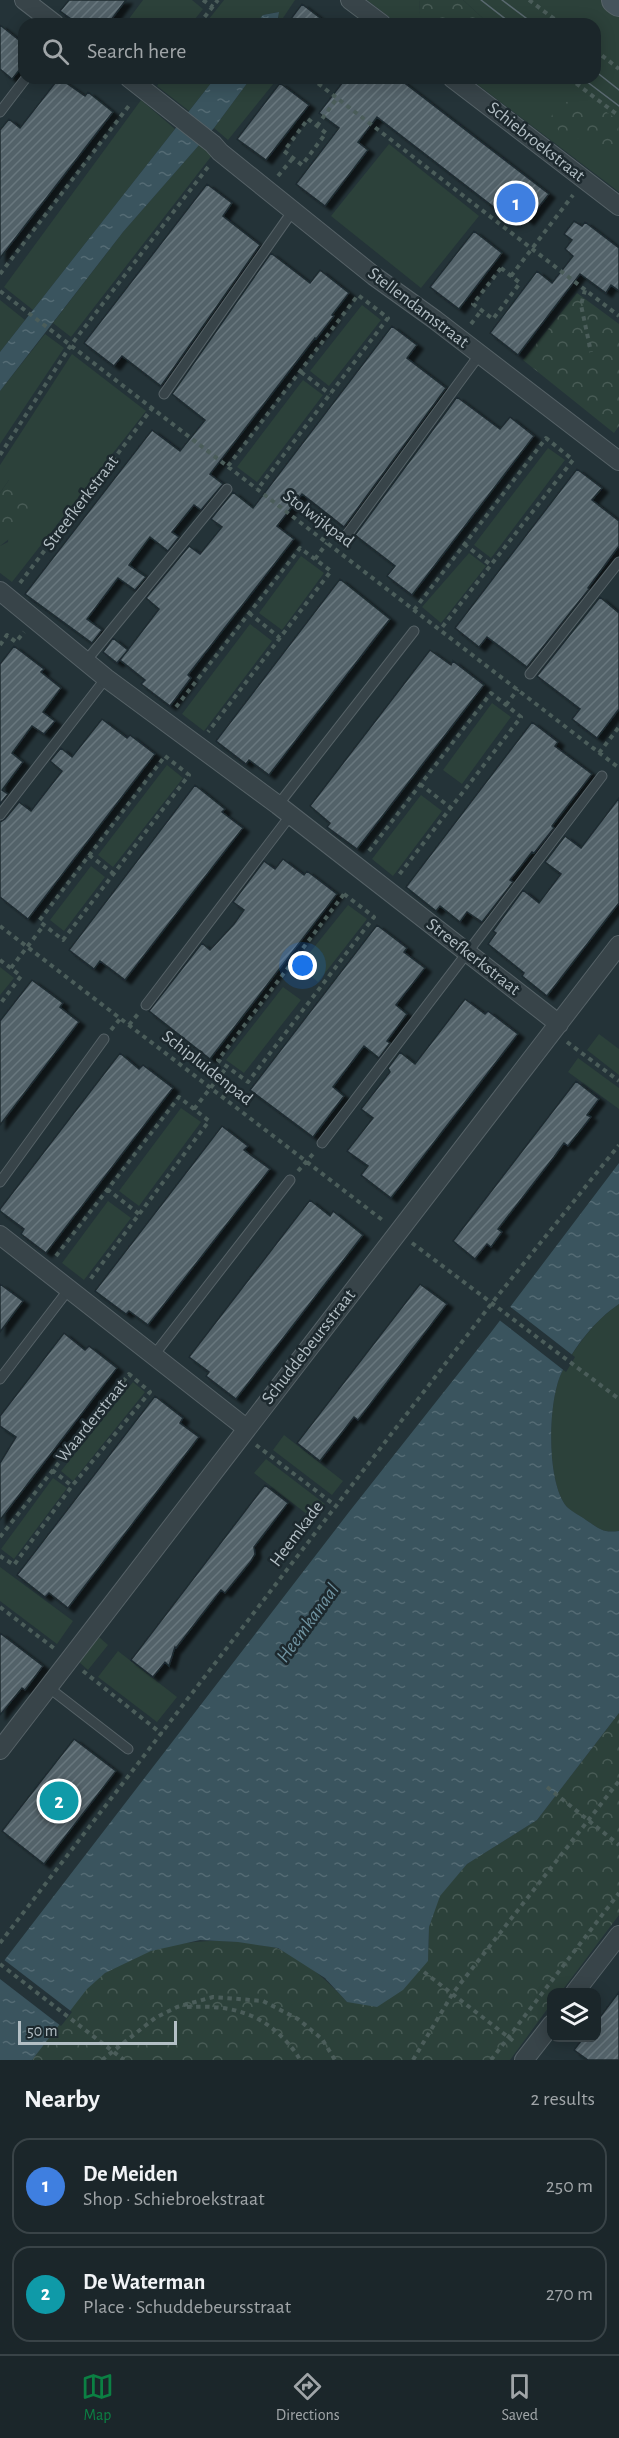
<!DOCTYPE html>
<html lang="en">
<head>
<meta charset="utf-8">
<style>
	:root { --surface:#1b262a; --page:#242e32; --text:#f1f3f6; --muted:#a0a5a8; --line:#394347; --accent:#0b8043 }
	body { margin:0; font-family:"Alegreya Sans",sans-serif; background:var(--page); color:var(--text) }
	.controls { position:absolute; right:18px; bottom:18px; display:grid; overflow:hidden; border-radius:12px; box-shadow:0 3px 15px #0003 }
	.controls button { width:54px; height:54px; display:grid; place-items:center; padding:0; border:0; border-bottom:2px solid var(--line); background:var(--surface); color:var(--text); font:30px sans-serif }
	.scale { position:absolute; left:18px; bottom:15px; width:159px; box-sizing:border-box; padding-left:6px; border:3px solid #b3bfc5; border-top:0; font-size:16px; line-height:21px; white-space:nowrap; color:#b3bfc5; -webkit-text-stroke:4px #1d292e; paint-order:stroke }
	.you { position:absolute; left:303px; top:966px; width:21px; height:21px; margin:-15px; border:4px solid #fff; border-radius:50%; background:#1a73e8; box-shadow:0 0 0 9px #1a73e833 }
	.badge { display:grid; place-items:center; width:39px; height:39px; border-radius:50%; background:var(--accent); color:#fff; font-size:20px; font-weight:700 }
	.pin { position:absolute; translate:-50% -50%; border:3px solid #fff; box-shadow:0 2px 6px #0006 }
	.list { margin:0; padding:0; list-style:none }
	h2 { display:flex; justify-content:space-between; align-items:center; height:78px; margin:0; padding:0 24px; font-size:26px }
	h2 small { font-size:20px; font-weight:400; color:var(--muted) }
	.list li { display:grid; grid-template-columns:39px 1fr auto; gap:18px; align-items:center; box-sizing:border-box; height:96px; margin:0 12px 12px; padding:0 12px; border:2px solid var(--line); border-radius:18px }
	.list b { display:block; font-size:22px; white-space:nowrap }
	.list p { margin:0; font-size:20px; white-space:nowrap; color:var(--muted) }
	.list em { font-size:20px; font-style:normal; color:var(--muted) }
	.icon { flex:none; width:33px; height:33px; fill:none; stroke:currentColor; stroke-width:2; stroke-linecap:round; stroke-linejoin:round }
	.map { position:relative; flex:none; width:619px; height:2060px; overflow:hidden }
	.search { position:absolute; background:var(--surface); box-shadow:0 3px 15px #0003; left:18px; right:18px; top:18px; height:66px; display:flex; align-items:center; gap:15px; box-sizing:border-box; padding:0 21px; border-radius:18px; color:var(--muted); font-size:22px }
	.sheet { height:294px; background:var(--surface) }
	nav { display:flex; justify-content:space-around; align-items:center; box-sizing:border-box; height:84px; border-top:2px solid var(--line); background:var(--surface); font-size:16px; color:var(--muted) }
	nav a { display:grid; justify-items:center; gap:3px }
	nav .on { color:var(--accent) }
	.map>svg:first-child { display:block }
	.grass { fill:#2c413a }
	.forest { fill:url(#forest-crowns) }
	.water { fill:url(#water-ripples) }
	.pier { fill:#243338 }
	.building { fill:url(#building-hatch); stroke:#1f2b30; stroke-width:1.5; filter:url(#shadow) }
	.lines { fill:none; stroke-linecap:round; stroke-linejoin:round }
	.lane-casing { stroke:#566267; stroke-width:11 }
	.street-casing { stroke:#566267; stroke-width:20 }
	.secondary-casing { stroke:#566267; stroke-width:28 }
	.path { stroke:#4b5d5a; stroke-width:4; stroke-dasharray:4.5 4.5; stroke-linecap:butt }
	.lane { stroke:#384449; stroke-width:9 }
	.street { stroke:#384449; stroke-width:18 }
	.secondary { stroke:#46545c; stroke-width:26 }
	.tram { stroke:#5a6970; stroke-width:1.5 }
	.labels { text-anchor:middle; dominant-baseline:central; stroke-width:5; stroke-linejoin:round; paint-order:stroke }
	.street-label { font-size:18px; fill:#b3bfc5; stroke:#1d292e }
	.water-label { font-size:20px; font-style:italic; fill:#6f93a1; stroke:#1d292e }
</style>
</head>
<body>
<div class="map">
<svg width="619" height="2060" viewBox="0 0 619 2060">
	<defs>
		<pattern id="forest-crowns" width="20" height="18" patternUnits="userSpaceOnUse" patternTransform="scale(1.5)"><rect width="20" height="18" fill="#2c413a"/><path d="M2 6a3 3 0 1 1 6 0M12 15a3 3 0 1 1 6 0" fill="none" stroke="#485b55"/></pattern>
		<pattern id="water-ripples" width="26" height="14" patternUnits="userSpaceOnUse" patternTransform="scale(1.5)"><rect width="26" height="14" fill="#3a545e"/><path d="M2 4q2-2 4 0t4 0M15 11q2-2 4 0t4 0" fill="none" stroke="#546b74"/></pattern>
		<pattern id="building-hatch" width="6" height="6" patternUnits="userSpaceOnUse" patternTransform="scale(1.5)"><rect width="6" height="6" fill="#526269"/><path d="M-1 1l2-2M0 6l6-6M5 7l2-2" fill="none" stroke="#68777d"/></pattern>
		<filter id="shadow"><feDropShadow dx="6" dy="4" stdDeviation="1.5" flood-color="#0009"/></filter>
	</defs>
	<rect width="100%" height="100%" fill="#243338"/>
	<path class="grass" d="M143,0H192L203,9L191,24H125Z
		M224,0H295L279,24L278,12L263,15L255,24H205Z
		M367,0H420L419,11L423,22L398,24Z
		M463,0H602L619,13V192L469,78H595V24H489Z
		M163,78H215L189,111L157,86Z
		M251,78H278L228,140L214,128Z
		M141,100L175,129L33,310L4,287Z
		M389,144L479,216L421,288L331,216Z
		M199,145L213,154L71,337L53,323L123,232Z
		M0,300L25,320L0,352Z
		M362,305L381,320L329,386L310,371Z
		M45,334L64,348L0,444V391Z
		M72,354L146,411L12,582L0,573V546L8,542L9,480L0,493V465Z
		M303,380L323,395L257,482L237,467Z
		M548,448L565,460L491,558L474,545Z
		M469,553L486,566L441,623L422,607Z
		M301,556L324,573L282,630L259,613Z
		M250,624L272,641L204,731L182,714Z
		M492,703L511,717L462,784L443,770Z
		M167,765L183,778L113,867L98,855Z
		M421,795L442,811L393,876L372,859Z
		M91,866L105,877L64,931L50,920Z
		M348,905L367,919L318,982L299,966Z
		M0,967L14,978L0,995Z
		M283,987L301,1000L244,1073L226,1060Z
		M599,1034L619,1049V1075L587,1050Z
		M578,1058L619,1088V1109L568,1072Z
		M181,1108L201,1122L139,1206L119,1191Z
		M108,1201L131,1218L84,1280L62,1263Z
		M619,1304V1531C602,1533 600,1529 586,1520C581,1516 571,1512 567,1507C546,1483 548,1402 561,1374C574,1348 595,1320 619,1304Z
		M133,1382L145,1392L73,1481L61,1471Z
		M284,1435L343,1481L332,1495L273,1450Z
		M266,1459L325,1504L313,1519L254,1473Z
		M53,1478L67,1488L14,1559L1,1549Z
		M0,1567L73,1621L57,1644L0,1601Z
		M99,1637L108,1645L88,1670L79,1662Z
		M118,1651L177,1697L157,1722L98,1677Z"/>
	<path class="forest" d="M420,0H463L489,24H422L419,11Z
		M571,101L599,107L618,120L619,146L597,144L560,133L551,118L555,105Z
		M577,293L619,324V426L614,433L523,360Z
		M9,480H15L37,500L14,535L0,546V493Z
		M619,1713V1915L561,1992H552L551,2004L510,2060H32C54,2031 75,1993 106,1972C149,1943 206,1936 256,1944C263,1946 272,1946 279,1949C305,1960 328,1981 347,2002L428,1961L429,1927L439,1896L467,1864L537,1820Z"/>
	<path class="water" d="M279,12L277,24H255L263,15Z
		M215,78H251L214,128L123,232L0,391V352Z
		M619,1163V1304C595,1320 574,1347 561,1374C548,1402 546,1483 567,1507C572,1512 581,1516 586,1520C600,1529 602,1533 619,1531V1713L537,1820L467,1864L440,1896L429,1927L428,1961L403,1990L377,2007L347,2002L325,1978L278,1948L238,1942L200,1940L151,1951L105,1973L87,1989L32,2060H0V1966L349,1512L492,1331Z"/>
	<path class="pier" d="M508,1305L575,1357L566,1372L498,1319Z
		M3,1959L72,2012L61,2026L0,1979V1963Z"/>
	<path class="building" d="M69,0H126L108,24H78L60,11Z
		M302,4L328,24H287Z
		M0,25L24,44V64L12,79L0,69Z
		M59,78L85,96L88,92L113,112L0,258V130L9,119L20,128Z
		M346,78H398L549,194L528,221L519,214L513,222L377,117L358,142L368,150L325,206L296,184L339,128L319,113Z
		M280,83L309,105L266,160L237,139Z
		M207,184L232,203L223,216L260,245L161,386L122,356L114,366L84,343Z
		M574,221L582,226L585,222L619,248V291L611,285L606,293L580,274L518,355L490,333L537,271L552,283L573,256L565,249L572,240L564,234Z
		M474,231L502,253L459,309L430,287Z
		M271,253L310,283L320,270L349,293L332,315L334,316L316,339L315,338L210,474L223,484L201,510L194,505L172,532L179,537L168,551L150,537L129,565L146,577L135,590L118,578L87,619L102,630L92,643L25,594L152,430L180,451L205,420L172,394Z
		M392,326L417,345L407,358L446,388L344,527L302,494L277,526L294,539L188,675L191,678L170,706L141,684L145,680L120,660L159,609L146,598L189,546L200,554L222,527L211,519L233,492L253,508Z
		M457,397L500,429L510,417L534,436L412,595L387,576L395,566L355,535Z
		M577,469L602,488L592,500L619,521V546L588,588L589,589L527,667L487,637L479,647L455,628Z
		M340,579L390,619L269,775L249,760L246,764L216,741Z
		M600,597L619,613V709L597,738L572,719L580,709L537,676Z
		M113,638L128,650L117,663L103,652Z
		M14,646L44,669L41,672L61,688L43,712L55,721L44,734L32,726L12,753L23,762L2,790L8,794L0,804V664Z
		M430,650L451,665L453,661L484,685L357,849L327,827L330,823L310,806Z
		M102,719L127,738L130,735L155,754L28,919L0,897V822L5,819L19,802L31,811L62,771L50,761L61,748L72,757Z
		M532,722L558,742L555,746L592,774L552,826L554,828L534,853L532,852L510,880L513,882L482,922L467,912L460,922L440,906L436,911L406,887Z
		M195,785L225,809L222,812L243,828L125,980L100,961L94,969L69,950Z
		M619,798V903L547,996L522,976L524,973L488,944L496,933L493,931L523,890L539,903L561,874L545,862L565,836L581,848Z
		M283,859L304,875L307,871L337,894L210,1059L149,1011L202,943L210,950L234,924L244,910L233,902L264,861L275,869Z
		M377,925L407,948L404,952L425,968L396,1005L407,1014L387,1041L390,1043L379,1058L364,1046L333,1087L344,1096L313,1137L250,1090Z
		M32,980L63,1003L60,1007L79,1022L0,1125V1021Z
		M465,999L485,1014L488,1011L518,1034L391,1198L361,1175L368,1166L347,1151L373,1118L361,1109L390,1072L388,1068L400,1052L415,1064Z
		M120,1053L139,1069L143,1065L173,1088L46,1253L21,1234L24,1229L0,1211V1209Z
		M576,1081L599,1099L587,1115L591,1117L568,1146L564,1143L554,1157L498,1229L502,1232L491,1247L487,1244L475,1259L453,1241Z
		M222,1126L248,1146L244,1150L270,1169L148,1325L129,1311L126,1314L95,1291Z
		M310,1200L330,1216L333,1211L363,1235L236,1399L206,1376L209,1372L189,1357Z
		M0,1284L23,1301L0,1332Z
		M420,1284L447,1304L358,1420L354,1417L320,1461L297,1443Z
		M64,1333L85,1350L89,1346L117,1368L0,1520V1463L16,1437L0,1426V1416Z
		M155,1396L183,1418L180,1423L199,1437L68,1608L49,1593L45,1597L17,1575Z
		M265,1485L288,1503L254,1547L255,1554L251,1561L225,1593L221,1590L176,1648L175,1647L169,1666L165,1662L153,1677L131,1660Z
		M0,1633L43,1666L25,1690L22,1688L0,1715Z
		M74,1739L116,1771L44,1864L2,1831Z
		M619,1992V2060H588L574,2050L584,2037H597V2021Z"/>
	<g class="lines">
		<defs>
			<path id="lane" d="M0,112L26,78
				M164,394L292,212
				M346,536L480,354
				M86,661L227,489
				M530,674L619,562
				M278,805L414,631
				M0,815L106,678
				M146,1005L290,816
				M322,1143L602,776
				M0,1182L104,1039
				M154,1355L290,1180
				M0,1379L69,1289
				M48,1687L128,1749"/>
			<path id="street" d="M24,0L55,24
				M350,0L382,24
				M129,78L213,144L220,152L374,276L434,319L619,461
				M452,78L619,206
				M0,591L106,678L278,805L559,1024
				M0,1235L246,1428
				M0,1750L619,945
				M575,1992L619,1935
				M524,2060L552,2024"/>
			<path id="secondary" d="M615,0L619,3"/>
		</defs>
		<use href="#lane" class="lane-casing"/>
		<use href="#street" class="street-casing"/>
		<use href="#secondary" class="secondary-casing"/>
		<path class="path" d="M203,0L213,7
			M529,0L561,24
			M199,24L218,0
			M595,50L619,69
			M311,78L619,316
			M569,78L619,116
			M308,119L326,133L302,165L284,151Z
			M317,126L337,98
			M278,176L293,158
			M501,268L520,283L493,319L473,304Z
			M0,274L131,103
			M511,276L573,195
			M585,290L581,305L591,352
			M0,291L619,768
			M471,324L481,311
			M301,372L330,394
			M0,455L71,345L208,167
			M228,466L358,295L388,318L257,490
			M464,544L491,565
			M315,559L327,543
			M20,583L153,407
			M414,610L546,438L573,460L440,630
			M249,613L280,638
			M0,645L7,635L16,642L24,632
			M506,705L518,689
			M176,707L300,548L331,571L208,732
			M599,753L619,727
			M165,756L189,775L63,940L39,921Z
			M420,784L451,808
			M369,851L491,693L521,717L398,876
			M89,855L114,874
			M344,894L374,917L248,1082L218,1060Z
			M0,926L385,1222
			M0,960L21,976L0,1004
			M11,968L44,925
			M129,1025L138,1014
			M111,1030L120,1019
			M567,1042L619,1081
			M194,1109L227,1067
			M298,1171L313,1154
			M107,1189L139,1214
			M412,1243L619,1399
			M56,1256L179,1097L209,1121L89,1281
			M256,1445L336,1506
			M52,1470L72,1486
			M0,1537L129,1374L150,1392L72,1486L14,1565L0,1556
			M0,1607L55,1649
			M83,1671L162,1734
			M547,1787L619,1845
			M0,1943L492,1303L619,1145
			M0,1964L124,2060
			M424,1972L516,2043
			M187,2007C227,2005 258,2011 286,2041C291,2047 296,2052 300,2060
			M102,2060L155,2018L177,2007L213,1997L263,2001L298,2019L322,2039L335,2060
			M413,2060L453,1993L619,1781
			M491,2060L619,1893"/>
		<use href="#lane" class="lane"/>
		<use href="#street" class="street"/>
		<use href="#secondary" class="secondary"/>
		<path class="tram" d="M481,0L512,24
			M502,0L534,24
			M595,71L619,90
			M582,78L619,106"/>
	</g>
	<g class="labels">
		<g class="street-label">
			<text transform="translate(536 142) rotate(38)">Schiebroekstraat</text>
			<text transform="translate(418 308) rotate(37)">Stellendamstraat</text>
			<text transform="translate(81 503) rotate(-53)">Streefkerkstraat</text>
			<text transform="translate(318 519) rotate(37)">Stolwijkpad</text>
			<text transform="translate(473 957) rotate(38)">Streefkerkstraat</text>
			<text transform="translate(207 1068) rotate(38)">Schipluidenpad</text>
			<text transform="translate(309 1347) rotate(-52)">Schuddebeursstraat</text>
			<text transform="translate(92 1421) rotate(-51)">Waarderstraat</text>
			<text transform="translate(297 1534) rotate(-53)">Heemkade</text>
		</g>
		<g class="water-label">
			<text transform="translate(308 1623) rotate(-54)">Heemkanaal</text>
		</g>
	</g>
</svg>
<div class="controls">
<button><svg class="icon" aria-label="layers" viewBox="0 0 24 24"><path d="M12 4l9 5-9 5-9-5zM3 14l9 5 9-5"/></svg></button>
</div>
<div class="scale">50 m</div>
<div class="you"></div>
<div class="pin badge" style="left:516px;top:203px;background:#3f7fe0">1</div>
<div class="pin badge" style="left:59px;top:1801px;background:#0f9aa8">2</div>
<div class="search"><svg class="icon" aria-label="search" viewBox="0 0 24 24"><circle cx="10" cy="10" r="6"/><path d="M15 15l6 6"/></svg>Search here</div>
</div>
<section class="sheet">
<h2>Nearby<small>2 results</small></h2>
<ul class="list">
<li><span class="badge" style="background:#3f7fe0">1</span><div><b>De Meiden</b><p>Shop · Schiebroekstraat</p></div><em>250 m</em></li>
<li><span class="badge" style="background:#0f9aa8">2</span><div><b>De Waterman</b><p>Place · Schuddebeursstraat</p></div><em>270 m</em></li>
</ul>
</section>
<nav>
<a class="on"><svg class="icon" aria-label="map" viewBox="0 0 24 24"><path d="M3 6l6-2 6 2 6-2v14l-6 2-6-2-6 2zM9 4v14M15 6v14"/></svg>Map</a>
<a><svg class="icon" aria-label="directions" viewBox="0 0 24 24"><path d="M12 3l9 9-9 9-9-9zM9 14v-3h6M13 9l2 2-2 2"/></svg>Directions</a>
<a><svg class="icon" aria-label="saved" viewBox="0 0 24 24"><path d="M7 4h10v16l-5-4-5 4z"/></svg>Saved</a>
</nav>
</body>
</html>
